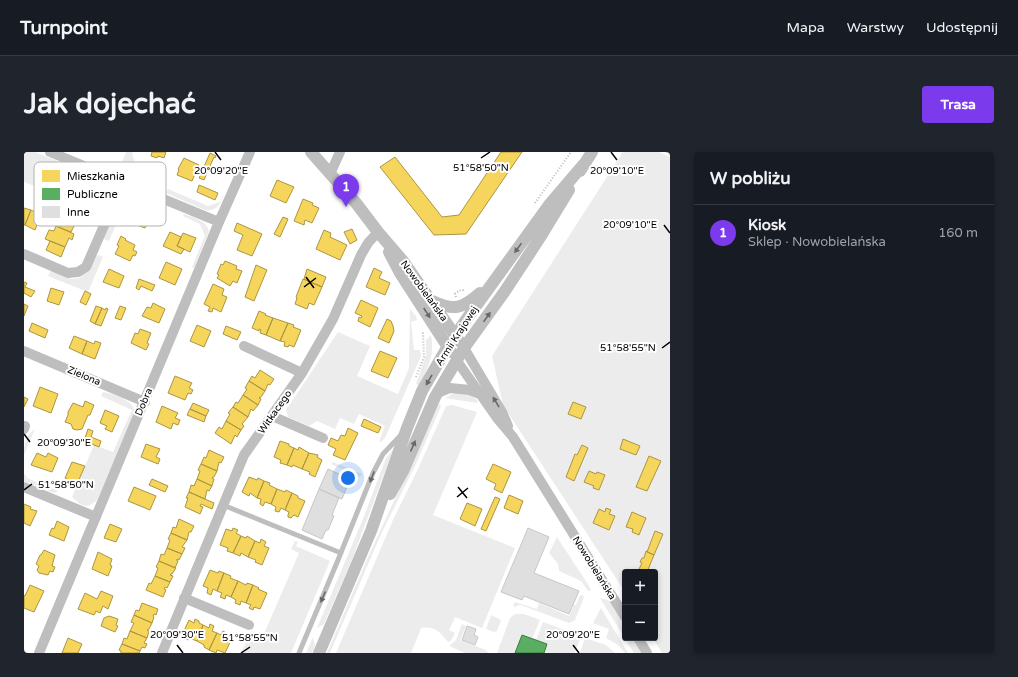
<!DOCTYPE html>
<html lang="pl">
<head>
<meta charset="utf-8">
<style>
	:root { --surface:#171b24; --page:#20242c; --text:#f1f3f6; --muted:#9ea1a6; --line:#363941; --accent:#7c3aed }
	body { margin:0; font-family:"Varela Round",sans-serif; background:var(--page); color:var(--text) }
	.controls { position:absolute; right:12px; bottom:12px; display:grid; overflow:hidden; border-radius:4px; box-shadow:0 2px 6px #0003 }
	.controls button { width:36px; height:36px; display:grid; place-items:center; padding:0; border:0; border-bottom:1px solid var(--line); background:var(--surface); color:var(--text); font:20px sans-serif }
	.you { position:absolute; left:324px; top:326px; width:14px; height:14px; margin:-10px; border:3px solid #fff; border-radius:50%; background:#1a73e8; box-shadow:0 0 0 6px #1a73e833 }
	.badge { display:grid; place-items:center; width:26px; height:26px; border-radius:50%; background:var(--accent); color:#fff; font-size:13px; font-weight:700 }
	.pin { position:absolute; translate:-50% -33px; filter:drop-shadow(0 1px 2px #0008) }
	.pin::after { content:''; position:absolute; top:21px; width:14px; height:12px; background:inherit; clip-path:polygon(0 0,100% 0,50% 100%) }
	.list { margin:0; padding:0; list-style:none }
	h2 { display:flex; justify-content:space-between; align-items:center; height:52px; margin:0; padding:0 16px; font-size:17px }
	h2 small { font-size:13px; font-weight:400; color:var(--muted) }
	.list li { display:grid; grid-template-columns:26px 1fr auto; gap:12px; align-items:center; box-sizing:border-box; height:56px; padding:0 16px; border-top:1px solid var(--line) }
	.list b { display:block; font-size:15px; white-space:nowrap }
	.list p { margin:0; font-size:13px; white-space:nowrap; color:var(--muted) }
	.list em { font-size:13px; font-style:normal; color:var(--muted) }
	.map { position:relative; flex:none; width:646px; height:501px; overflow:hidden; border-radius:4px }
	header { display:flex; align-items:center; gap:24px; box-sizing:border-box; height:56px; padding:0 20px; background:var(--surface); border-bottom:1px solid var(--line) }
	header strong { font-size:19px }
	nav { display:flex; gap:22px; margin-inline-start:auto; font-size:14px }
	.intro { display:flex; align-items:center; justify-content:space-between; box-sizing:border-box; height:96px; padding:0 24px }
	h1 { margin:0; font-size:28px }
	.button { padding:10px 18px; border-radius:4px; background:var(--accent); color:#fff; font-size:14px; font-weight:700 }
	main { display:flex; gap:24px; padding:0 24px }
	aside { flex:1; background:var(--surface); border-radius:4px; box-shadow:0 2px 6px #0003 }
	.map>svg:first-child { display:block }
	.green { fill:#ececec }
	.homes { fill:#f6d55c; stroke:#ac9540 }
	.public { fill:#5aae61; stroke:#3f7a44 }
	.building { fill:#dfdfdf; stroke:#c7c7c7 }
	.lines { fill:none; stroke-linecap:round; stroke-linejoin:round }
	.path { stroke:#b9b9b9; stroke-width:2; stroke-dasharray:1 2; stroke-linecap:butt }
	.service { stroke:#bebebe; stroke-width:5 }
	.minor { stroke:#bebebe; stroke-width:10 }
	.tertiary { stroke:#bebebe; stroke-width:12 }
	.oneway { fill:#686868 }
	.ticks { fill:none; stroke:#000; stroke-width:1.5 }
	.labels { text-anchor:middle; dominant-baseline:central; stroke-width:4; stroke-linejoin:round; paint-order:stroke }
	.street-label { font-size:10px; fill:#000; stroke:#fff }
	.key { fill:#fff; stroke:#b2b2b2; stroke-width:1 }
	.key-label { font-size:11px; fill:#000 }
	.ticks-label { font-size:10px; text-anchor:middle; fill:#000; stroke:#fff; stroke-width:4; stroke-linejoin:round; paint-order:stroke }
</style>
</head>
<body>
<header>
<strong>Turnpoint</strong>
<nav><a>Mapa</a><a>Warstwy</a><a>Udostępnij</a></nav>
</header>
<div class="intro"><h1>Jak dojechać</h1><a class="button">Trasa</a></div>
<main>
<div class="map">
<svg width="646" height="501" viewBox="0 0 646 501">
	<rect width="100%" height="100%" fill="#fff"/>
	<path class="green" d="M0,0H11L45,14L44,18L31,13L21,38L0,30Z
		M102,0H109L108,2L112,13L107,23L101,22L100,17L95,21V18Z
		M599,0H635L646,5V501H638L629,486H631V420H601V440L479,253L468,204Z
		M144,37L184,54L196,50L201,40C197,50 194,60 181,58L142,41Z
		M116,41L127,46L126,49L115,44L102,50L85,89L80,87C84,76 91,52 100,46C105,42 110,42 116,41Z
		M160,62C170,66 182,68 185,79L170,116L168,115L181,84L176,72L159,64Z
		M74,103L79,105L64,140L24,124L27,118L48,127L55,126L65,119L71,105Z
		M386,157L392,164L393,168L387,170L390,198H396L397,204L361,286L358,289L355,290L361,274L335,262L330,272L316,266L311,277L293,269L285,274L264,265L262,258L314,180L346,194L333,224L374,242L385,216Z
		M407,183C411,204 404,215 395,234L392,232L402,203V188Z
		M79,240C90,242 109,248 111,260L73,348C62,358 58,354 48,345L70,293L89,300L108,258L77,244Z
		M434,240L448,243L454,249L453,251L421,246L428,242Z
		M415,252H416L417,254L392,312L358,380L306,501H303L344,405Z
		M428,253L453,260L409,363L491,396L458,476L431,465L425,478L431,481L427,489L424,490C416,480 411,474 397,476L396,479L387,501H312L369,368L394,317L422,254Z
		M11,277L0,303C0,291 1,284 11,277Z
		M369,298L329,405L300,472L293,476L339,367L362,306Z
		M309,310L338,322L336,325L307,312Z
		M0,321L3,326L34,339L30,341L0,329Z
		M533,385L567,437L566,439H564L557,429L535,419L534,412L525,401Z
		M271,389L274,390L272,394L306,409L267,501H217L227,479L239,484L275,401L267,397Z
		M556,443H558L560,445L551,468L545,471L497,453L490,455L489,453L491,450L513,457L515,451L545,464L550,453H552Z
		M576,446L584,448L601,475V486H608L617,501H610Z
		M577,456L604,501H601L594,493L582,486L585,477L569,471Z
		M491,462H500L516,468L508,487L491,501H473L486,466Z
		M467,463L477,468L473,479L470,480L462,477Z
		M519,470L557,484L551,501H520L512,488Z
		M438,472L442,474L436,488L462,498L464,501H441L425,494L432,488Z
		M289,485L291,493L288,501H282Z
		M561,486L582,493L591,501H556Z"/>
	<path class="homes" d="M128,0H142L140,6L134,4L133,6L127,4Z
		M477,0H498L442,82L410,83L356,15L371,5L418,65L435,63Z
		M186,1L192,4L191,6L190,5L180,28L175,26Z
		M160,6L175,13L168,29L153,23L155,18L154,17Z
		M253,28L270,35L262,51L246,44Z
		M175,33L194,41L191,48L173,40Z
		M279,47L289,51L288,53L295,56L288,71L281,68L280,73L270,69Z
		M111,52L126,60L123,65L125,66L121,76L105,70L110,60L108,59Z
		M0,56L7,58L1,73H0Z
		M7,58L17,63L11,78L1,73Z
		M38,60L57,68L54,73L51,72L47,80L32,74Z
		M259,65L264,67L256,85L250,82Z
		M213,71L238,82L228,104L213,98L219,83L210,79Z
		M32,74L50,82L48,88L45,86L41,95L21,87L25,78L30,79Z
		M328,77L333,88L326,92L320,80Z
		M300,78L307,81L306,85L323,93L316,108L292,97Z
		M146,80L157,85L153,94L160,97L157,102L139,94Z
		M159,81L172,86L166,100L153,94Z
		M97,84L102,87L101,88L111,93L109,98L113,100L111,104L109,103L106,109L91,102L95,94L93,93Z
		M26,89L41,95L37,105L22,98Z
		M201,109L213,114L212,117L218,119L213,131L209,129L206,134L193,126L195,123L193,122L197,112L199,113Z
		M142,110L158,117L151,133L135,126Z
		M232,113L243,118L230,149L221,145Z
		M350,116L358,120L355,126L366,131L361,143L342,135Z
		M85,117L100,124L95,136L79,130Z
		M283,117L302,125L298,135L280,127Z
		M115,127L131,133L128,139L117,134L115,138L112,136Z
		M279,127L298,135L290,153L285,151L283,157L271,152L273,146L272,145Z
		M0,130L3,131L1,135L11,139L7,145L0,141Z
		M189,132L200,137L198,143L203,145L197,160L189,156L188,160L184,159L186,155L180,152Z
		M27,136L40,140L35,153L23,149Z
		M61,139L67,142L62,153L56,150Z
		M337,148L354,156L346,175L334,169L335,165L337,166L338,164L331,161Z
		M129,151L141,157L135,171L118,164L123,155L127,156Z
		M0,152L4,154L0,164Z
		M72,154L78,156L71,172L66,169Z
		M96,154L102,156L97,168L91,166Z
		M78,156L81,158L82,156L84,157L77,174L71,172Z
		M235,159L242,162L241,163L249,166L242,183L236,181L237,178L235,177V179L228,176Z
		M249,166L264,171L256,189L242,183Z
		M363,167L367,169L369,174L370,179L365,191L354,186Z
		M8,171L24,178L21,186L5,179Z
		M264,171L270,173L269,175L277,178L270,195L265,193L264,195L260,194L261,190L256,189Z
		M173,173L187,179L180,195L166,189Z
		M202,174L217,180L213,188L199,182Z
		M116,177L127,181L123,191L125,192L122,198L107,191L111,181L114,182Z
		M50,184L63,189L58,202L45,196Z
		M63,189L70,192L71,189L77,191L71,207L58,202Z
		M356,199L373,206L364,226L347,219Z
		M236,218L250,227L246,233L244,232L241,239L225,229L228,224L231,226Z
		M151,224L168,231L165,236L169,238L167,242L164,241L161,248L144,241Z
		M225,229L241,239L237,245L235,246L237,247L234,253L219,243L223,237L221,236Z
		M16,235L34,242L27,261L9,254Z
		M219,243L234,253L229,259L227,257L224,265L209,255L212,250L214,251Z
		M0,245L4,247L0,255Z
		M61,249L70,253L66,263H64L58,277L53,278L49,277L47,272L41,270L44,263V260L49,251L59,255Z
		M549,250L562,255L557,267L544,262Z
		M169,251L185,258L182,264L166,257Z
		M138,254L154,261L151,266L156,268L154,273L149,271L147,277L132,270Z
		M209,255L224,265L218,272L220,274L217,278L202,269L206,262L204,261Z
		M166,257L182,264L180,270L163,263Z
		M81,258L95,264L88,280L81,277L83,274L76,271Z
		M340,267L357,275L354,281L337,274Z
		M202,269L217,278L213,285L211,283L207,292L191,281L195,275L198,277Z
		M324,276L334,281L321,308L309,303L312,297L304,293L307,286L314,289L317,283L321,284Z
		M64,277L69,279L67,285L77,289L75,295L60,289Z
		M599,287L616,294L612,303L596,297Z
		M256,289L265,292V294L270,296L263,313L256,311L257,308L250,305Z
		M122,292L136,297L132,305L136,307L134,312L117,305Z
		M558,293L564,296L550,329L542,325L551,302L553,303Z
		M275,295L285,301L278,317L269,313L268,315L263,313L270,296L274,298Z
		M185,298L200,305L197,311L195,310L193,319L177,312L180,305L182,306Z
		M13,301L22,305L24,301L34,306L28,320L7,313Z
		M285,301L294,303L293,305L298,308L291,325L285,322L286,320L278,317Z
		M625,304L637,309L623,339L612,335Z
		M48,310L61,314L53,332L41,326Z
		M177,312L193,319L190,325H189L188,326L190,327L188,334L173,327L176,319L174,318Z
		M469,312L487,320L478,341L470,337L472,332L462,327Z
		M565,319L572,322L573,320L581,323L575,338L569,336L570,334L560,330Z
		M225,325L233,328L234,326L240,329L233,346L226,341L225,344L218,340Z
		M128,327L144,334L141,340L125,333Z
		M173,327L188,334L185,339L183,338L181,347L165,340L167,333L170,334Z
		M240,329L246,331L245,333L253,337L247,352L241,350L239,354L236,352L237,347L233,346Z
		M110,335L132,344L126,358L104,349Z
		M253,337L261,340L262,338L268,341L261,358L257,356L255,360L251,359L252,355L247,352Z
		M165,340L190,351L188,357L177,352L176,354L179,355L176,362L161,355L164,346H162Z
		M268,341L274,344V346L281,349L274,365L270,363L267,366L264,365V363L265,360L261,358Z
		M485,343L499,349L494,362L480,356Z
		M471,345L476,347L462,379L457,377Z
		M443,351L458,357L451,374L436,367Z
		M0,352L7,355L6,357L13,359L6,374L0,371Z
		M582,356L587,358L585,362L591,364L585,378L569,371L575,357L581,360Z
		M608,360L622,366L615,383L608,380L609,377L602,375Z
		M155,367L170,374L167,380H165L163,388L147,381L149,375L152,376Z
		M33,369L45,375L40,389L25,383L28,376L30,377Z
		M86,372L98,377L92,390L80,386Z
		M209,376L214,378L212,381L217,384L209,401L203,399L204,396L196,393L202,377L208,379Z
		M631,379L639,382L630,403L623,400Z
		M147,381L163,388L158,395L161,396L158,402L143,396L146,388L144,387Z
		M217,384L222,386L223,384L231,389L224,405L217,401L216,404L209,401Z
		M237,387L242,390L240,394L245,396L238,413L231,410L232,408L224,405L231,389L236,391Z
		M143,396L158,402L155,408L153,407V409H154L151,416L135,409L137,402L140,403Z
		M20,398L31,403L28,414L31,415L29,420L26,419L24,423L15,421L13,418L15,414L12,412L16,403H17Z
		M622,399L630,403L623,420L615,417L618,411L616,410L618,406H620Z
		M74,400L88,407L86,413L88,414L84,424L68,417Z
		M135,409L152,416L148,422H147L146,423L149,424L146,430L131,424L134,416L132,415Z
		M186,418L194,421L195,419L200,421L193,439L189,437L187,443L183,441L184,436L179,434Z
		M200,421L207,424L206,426L214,429L207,445L202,443L201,447L196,445L198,441L193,439Z
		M131,424L146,430L143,436L141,435L140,437L142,438L139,445L122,438L125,431L127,432Z
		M214,429L222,433L223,431L229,433L222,451L217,449L216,453L211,451L212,448L207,445Z
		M6,433L20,439L10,460L0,456V443L1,444Z
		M229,433L235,436L234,437L243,441L236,457L230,455L229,458L225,456L227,453L222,451Z
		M77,439L89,444L84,457L79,454L76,461L72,459L70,463L54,457L61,441L73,447Z
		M118,451L134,457L132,463L130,462L129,464L130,465L128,471L110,463L112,458L115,459Z
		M110,463L128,471L125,477L123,478L125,479L123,486L106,479L110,471L107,470Z
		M85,464L94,467L92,473L94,474L91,480L77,474L80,466Z
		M171,467L175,469V471L179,473L173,489L165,486L164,488L157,485L165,468L170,471Z
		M186,472L190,474L188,479L193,481L185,498L180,495V493L173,489L179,473L185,476Z
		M106,479L123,486L120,491L123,492L121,496L118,495L116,499L98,492L100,486L103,487Z
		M199,479L202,481V483L208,486L201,501L193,498L192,501L185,498L193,481L197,483Z
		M44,486L58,492L54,501H38Z
		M98,492L116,499L115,501H97V499L95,498Z"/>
	<path class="public" d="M498,483L523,492L520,501H491Z"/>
	<path class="building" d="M304,317L326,327L318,347L295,337Z
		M295,337L315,346L308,363L310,364L304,378H302L298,387L278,378Z
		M504,376L525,385L510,421L555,439L545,462L500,444L498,448L477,440Z
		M443,474L452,477L450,483L454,485L451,493L438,488Z"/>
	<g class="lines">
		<path class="path" d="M642,0L646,2
			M511,51L547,0
			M432,145L431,142C434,139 436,138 440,138
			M392,225L400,205L399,181L401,180"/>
		<path class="service" d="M199,353L317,401
			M275,501L314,408L349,321L359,302L377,283"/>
		<path class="minor" d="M26,0L195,70
			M306,22L316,0
			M0,102L44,121L54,120L62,115L99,30
			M220,194L278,221
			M440,196L478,260L484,274
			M0,199L121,250
			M433,209L473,266L489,285L601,465
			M414,241L426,236L446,238L456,242
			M248,264L299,286
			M0,277L1,274
			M0,335L72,365
			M160,446L225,473
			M614,486L623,501
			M15,501L195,70L226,0
			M138,501L220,303L278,221L309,167L337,103L344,91L354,80"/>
		<path class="tertiary" d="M287,0L332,51L354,80L379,109L435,189
			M556,19L568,0
			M365,100L376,121L427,200
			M408,149C430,159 438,157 456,141
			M366,342L379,319L411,245L440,196L481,139L517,84L545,38
			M295,501L347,379L383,276L398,239L424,194L444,165L525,53L560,12"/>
	</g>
	<defs><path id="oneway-solid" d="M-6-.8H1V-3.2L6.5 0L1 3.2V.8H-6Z"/></defs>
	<g class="oneway">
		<use href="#oneway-solid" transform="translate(494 96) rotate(126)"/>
		<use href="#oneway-solid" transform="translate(403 161) rotate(57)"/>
		<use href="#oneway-solid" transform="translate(463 165) rotate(-55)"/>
		<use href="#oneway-solid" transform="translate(405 228) rotate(120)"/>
		<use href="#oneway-solid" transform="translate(472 250) rotate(-121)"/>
		<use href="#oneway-solid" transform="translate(389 294) rotate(-66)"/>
		<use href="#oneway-solid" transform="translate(348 325) rotate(111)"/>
		<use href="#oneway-solid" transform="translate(299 445) rotate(113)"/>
	</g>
	<path class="ticks" d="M191,0L197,8M587,0L593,8M457,6L466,0M640,73L646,81M282,125L290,136M280,135L292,126M638,196L646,190M0,282L6,290M434,335L443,346M0,338L8,332M433,345L444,336M153,493L159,501M549,493L555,501M217,501L226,495"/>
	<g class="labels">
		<g class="street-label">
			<text transform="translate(400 139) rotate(54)">Nowobielańska</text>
			<text transform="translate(433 184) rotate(-57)">Armii Krajowej</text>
			<text transform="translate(60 224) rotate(23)">Zielona</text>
			<text transform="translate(120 250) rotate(-67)">Dobra</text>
			<text transform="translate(251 260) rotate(-55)">Witkacego</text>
			<text transform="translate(570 416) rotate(58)">Nowobielańska</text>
		</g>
	</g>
	<rect x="10" y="10" width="132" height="64" rx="6" class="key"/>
	<rect x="18" y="18" width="18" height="12" fill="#f6d55c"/>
	<rect x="18" y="36" width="18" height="12" fill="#5aae61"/>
	<rect x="18" y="54" width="18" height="12" fill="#dfdfdf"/>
	<g class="key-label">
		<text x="43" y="28">Mieszkania</text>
		<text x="43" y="46">Publiczne</text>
		<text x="43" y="64">Inne</text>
	</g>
	<g class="ticks-label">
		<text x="457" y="19">51°58'50"N</text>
		<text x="197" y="22">20°09'20"E</text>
		<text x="593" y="22">20°09'10"E</text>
		<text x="606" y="76">20°09'10"E</text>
		<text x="604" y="199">51°58'55"N</text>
		<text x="40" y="294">20°09'30"E</text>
		<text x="42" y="336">51°58'50"N</text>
		<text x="153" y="486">20°09'30"E</text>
		<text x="549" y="486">20°09'20"E</text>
		<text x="226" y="489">51°58'55"N</text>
	</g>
</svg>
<div class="controls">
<button>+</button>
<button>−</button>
</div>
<div class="you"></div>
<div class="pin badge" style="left:322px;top:55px">1</div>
</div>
<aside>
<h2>W pobliżu<small></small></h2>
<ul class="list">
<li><span class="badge">1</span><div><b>Kiosk</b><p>Sklep · Nowobielańska</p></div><em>160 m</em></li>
</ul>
</aside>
</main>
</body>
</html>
